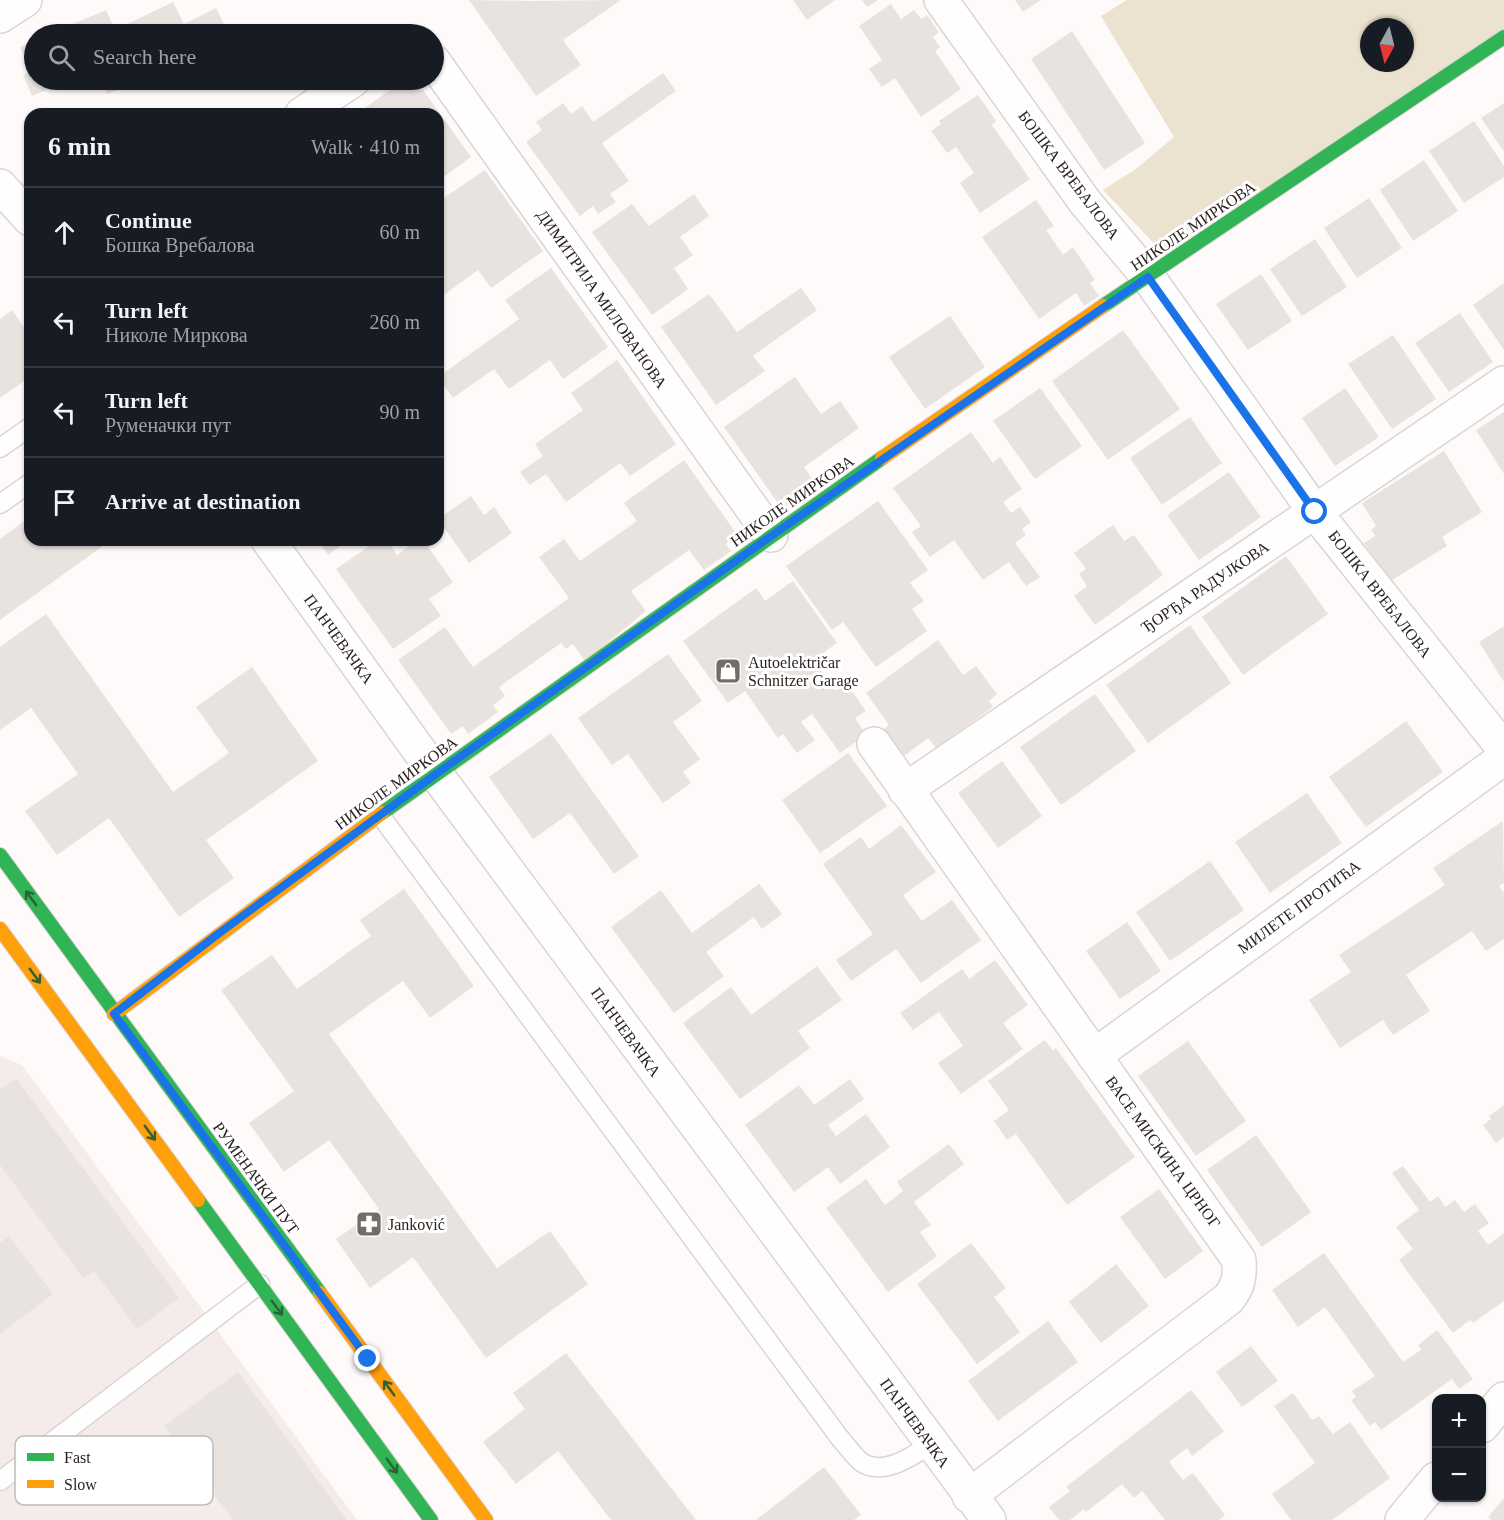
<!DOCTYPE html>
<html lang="en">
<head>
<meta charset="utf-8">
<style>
	:root { --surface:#171b24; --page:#242831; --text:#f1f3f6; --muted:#9ea1a6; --line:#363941 }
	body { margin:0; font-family:"Times New Roman",serif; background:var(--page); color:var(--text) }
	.controls { position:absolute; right:18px; bottom:18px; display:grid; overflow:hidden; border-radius:12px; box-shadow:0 2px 4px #0004 }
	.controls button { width:54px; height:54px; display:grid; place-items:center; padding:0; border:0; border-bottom:2px solid var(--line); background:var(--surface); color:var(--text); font:30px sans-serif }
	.compass { position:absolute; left:1360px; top:18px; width:54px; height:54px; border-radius:50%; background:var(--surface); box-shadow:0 2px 4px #0004; rotate:187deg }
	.stop { position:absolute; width:18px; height:18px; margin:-14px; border:4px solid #1a73e8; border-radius:50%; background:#fff }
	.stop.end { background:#1a73e8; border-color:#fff; box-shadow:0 2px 6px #0008 }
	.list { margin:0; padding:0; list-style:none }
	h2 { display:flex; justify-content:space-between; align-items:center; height:78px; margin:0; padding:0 24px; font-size:26px }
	h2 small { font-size:20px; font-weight:400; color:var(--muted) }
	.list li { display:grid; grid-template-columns:39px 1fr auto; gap:18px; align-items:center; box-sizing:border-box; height:90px; padding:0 24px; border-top:2px solid var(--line) }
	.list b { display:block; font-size:22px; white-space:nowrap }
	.list p { margin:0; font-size:20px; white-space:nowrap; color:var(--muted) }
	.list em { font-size:20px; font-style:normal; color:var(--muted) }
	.icon { flex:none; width:33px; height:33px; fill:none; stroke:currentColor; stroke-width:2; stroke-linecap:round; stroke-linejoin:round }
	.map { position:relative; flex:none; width:1504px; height:1520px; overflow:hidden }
	.search { position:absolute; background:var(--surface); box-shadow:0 2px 4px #0004; left:24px; top:24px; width:420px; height:66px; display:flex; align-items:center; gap:15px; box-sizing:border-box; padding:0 21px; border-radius:33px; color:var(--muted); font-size:22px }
	.panel { position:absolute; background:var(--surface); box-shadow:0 2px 4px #0004; left:24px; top:108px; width:420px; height:438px; border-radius:18px }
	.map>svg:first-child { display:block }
	.built { fill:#f5ebe9 }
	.green { fill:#ece2d0; fill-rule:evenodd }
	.building { fill:#e9e3df }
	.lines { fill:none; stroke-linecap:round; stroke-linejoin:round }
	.lane-casing { stroke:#dcd4d3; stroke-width:21 }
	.street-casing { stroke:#dcd4d3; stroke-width:36 }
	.fast-casing { stroke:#dcd4d3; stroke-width:16 }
	.slow-casing { stroke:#dcd4d3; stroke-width:16 }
	.lane { stroke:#fffefe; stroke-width:18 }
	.street { stroke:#fffefe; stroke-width:33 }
	.fast { stroke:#30b455; stroke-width:14 }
	.slow { stroke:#ff9f0a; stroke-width:14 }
	.oneway { stroke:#2c6236 }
	.route { stroke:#1a73e8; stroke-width:8 }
	.labels { text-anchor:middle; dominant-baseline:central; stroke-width:6; stroke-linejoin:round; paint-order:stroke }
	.street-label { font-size:16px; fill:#291f1d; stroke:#fff }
	.poi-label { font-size:16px; fill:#291f1d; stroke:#fff; text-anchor:start }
	.key { fill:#fff; stroke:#bfbcbb; stroke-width:1.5 }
	.key-label { font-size:16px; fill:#291f1d }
</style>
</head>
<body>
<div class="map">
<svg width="1504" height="1520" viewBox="0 0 1504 1520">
	<rect width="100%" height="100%" fill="#fefaf9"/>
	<path class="built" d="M0,1056L22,1065L357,1520H0Z"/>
	<path class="green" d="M1127,0H1504V37L1170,260L1103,190L1136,169L1174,137L1101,16ZM1369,27H1405V63H1369Z"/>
	<path class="building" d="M469,0L533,1L621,0L563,40L581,65L536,96Z
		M793,0H835L807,20Z
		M862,0H878L867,7Z
		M1015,0H1041L1023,12Z
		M173,2L184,24L216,8L229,34H125L121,27Z
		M891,4L901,19L914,10L921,19L927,15L939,32L933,37L940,47L935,51L961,89L921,117L895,78L882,87L869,69L882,60L859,26Z
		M106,10L117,34H49L61,29Z
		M1072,31L1145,143L1104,170L1031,59Z
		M34,41V80H70L32,96L23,75L31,71L20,47Z
		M663,73L676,91L602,143L629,181L610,194L616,202L598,214L593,206L580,216L526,142L542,130L536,122L563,103L571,114L582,106L593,122Z
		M83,80H124L127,86L107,94L101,81L86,87Z
		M404,80H416L471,157L438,181V114H371L366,107Z
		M978,95L996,121L992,125L1030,179L980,213L960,183L974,173L956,147L947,153L931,131L941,124L939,121Z
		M1504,103V152L1481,118Z
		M1474,121L1504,166V177L1464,203L1429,151Z
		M1424,160L1458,211L1413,241L1380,190Z
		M485,170L543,251L491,288L478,270L438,299V234L444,229L438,221V202Z
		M694,194L709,216L680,237L693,255L674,268L688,289L652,315L592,232L632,204L649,226Z
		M1369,198L1402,248L1357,278L1324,228Z
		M1036,200L1054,226L1046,230L1063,255L1073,247L1095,280L1090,283L1099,296L1084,306L1076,293L1039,319L982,237Z
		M1315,239L1347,287L1302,316L1270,269Z
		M551,268L608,347L563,379L550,360L509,389L494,369L453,398L438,377L519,319L505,300Z
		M1261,274L1292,321L1248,350L1216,304Z
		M1504,283V350L1473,305Z
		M801,288L817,310L753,356L765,371L716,405L661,327L709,294L737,332Z
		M12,310L30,336V377L0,398V319Z
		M1460,313L1493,362L1449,392L1415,343Z
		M950,316L985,367L925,409L889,357Z
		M1123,330L1180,409L1108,460L1052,381Z
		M1393,335L1436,399L1392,429L1348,364Z
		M617,360L676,444L630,476L620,463L566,502L546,474L530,485L520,472L543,456L535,444L583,410L571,393Z
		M795,377L821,414L840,401L859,428L804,467L817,486L783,510L724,427Z
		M1040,388L1082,446L1035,479L993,421Z
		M1345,388L1379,437L1335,466L1302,418Z
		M1504,412V474L1476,430Z
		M1190,417L1222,463L1162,505L1130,458Z
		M971,432L993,463L1000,457L1022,489L1003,502L1011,513L1020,507L1031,522L1022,529L1026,535L1015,543L1040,577L1026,586L1009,562L983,580L954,540L930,557L912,532L921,526L893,488Z
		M1444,451L1482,512L1442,537L1447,546L1389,582L1364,543L1375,536L1371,530L1376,526L1362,503Z
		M684,460L738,536L726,544L731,551L704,570L689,550L631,591L646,611L585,661L573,644L566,649L561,643L499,687L505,696L493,705L498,712L468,734L463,726L451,734L398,660L445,627L473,667L569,598L539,557L564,539L580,561L637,521L624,503Z
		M1229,472L1261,517L1199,560L1167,515Z
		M471,496L484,515L494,507L512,533L469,563L438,519Z
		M878,501L928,570L910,583L924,601L912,609L927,631L876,667L843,622L832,630L786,566Z
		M30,517V540H111L0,620V539Z
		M1113,525L1124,541L1134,535L1163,575L1095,625L1074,596L1087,586L1079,574L1086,569L1074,553Z
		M317,540H349L328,555Z
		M378,540H387L397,555L418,540H423L453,582L429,599L441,616L393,649L336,569Z
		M1286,556L1328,614L1243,675L1202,617Z
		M793,581L837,643L813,660L836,691L846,683L866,711L855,718L866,735L840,753L812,714L801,722L815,740L797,753L783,734L778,738L745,691L728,703L683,641L756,588L765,601Z
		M46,614L173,792L229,753L196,707L252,667L318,761L206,840L234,878L179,917L109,818L57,855L25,811L78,774L31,708L0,730V647Z
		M1190,625L1231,683L1148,743L1106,685Z
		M1504,626V682L1479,642Z
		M938,640L963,675L976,666L997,694L989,701L993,707L936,748L928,738L904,756L884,729L889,725L866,693Z
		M668,654L702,701L673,722L700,759L683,772L691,783L663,803L628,754L612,765L578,718Z
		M1095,694L1136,751L1061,805L1020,747Z
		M1406,721L1443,772L1366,827L1329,777Z
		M551,733L639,856L614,874L570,813L533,839L489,777Z
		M848,753L887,806L820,853L782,800Z
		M1002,761L1042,816L998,848L958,793Z
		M1307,793L1342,843L1270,893L1235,842Z
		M1503,821L1504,883L1499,886L1504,893V939L1486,951L1472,931L1406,975L1430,1011L1393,1035L1383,1020L1340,1048L1309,1000L1351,972L1339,955L1445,885L1433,868Z
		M901,825L936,872L903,895L922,921L952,900L981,940L921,983L896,949L851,981L836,960L873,934L823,864L861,837L869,849Z
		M1210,861L1244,910L1170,961L1136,912Z
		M759,884L782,914L762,929L754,917L706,952L724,976L674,1013L611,927L661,890L692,933Z
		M404,889L474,986L430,1018L403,981L329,1034L497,1268L550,1231L588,1284L486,1358L413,1257L370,1288L336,1239L379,1209L329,1140L284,1172L249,1123L294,1091L221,990L272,955L297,989L371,936L360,920Z
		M1127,922L1161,971L1120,999L1086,951Z
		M995,960L1028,1005L1003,1023L1023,1049L961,1094L938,1063L963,1046L939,1012L913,1030L900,1013L962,969L969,979Z
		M817,966L842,1000L798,1031L810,1048L740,1099L683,1023L731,987L751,1015Z
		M1045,1040L1053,1051L1056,1048L1135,1157L1067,1205L1016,1134L1007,1140L994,1121L1009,1110L988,1081Z
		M1188,1041L1246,1121L1196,1156L1138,1076Z
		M16,1078L179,1298L137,1329L94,1271L83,1278L0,1165V1090Z
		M850,1079L864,1099L828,1125L836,1136L866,1114L890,1147L840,1184L828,1167L794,1192L745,1125L799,1085L814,1105Z
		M1504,1105V1137L1496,1143L1483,1125L1491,1119L1489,1116Z
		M1256,1135L1311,1212L1262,1247L1207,1170Z
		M949,1144L964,1164L914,1202L931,1225L920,1232L937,1256L888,1292L826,1208L866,1179L885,1205L903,1191L897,1182Z
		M1403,1166L1430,1202L1438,1196L1445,1207L1455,1200L1464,1212L1475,1204L1489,1223L1478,1231L1488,1245L1504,1233V1301L1473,1323L1470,1320L1453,1333L1399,1260L1413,1249L1396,1227L1419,1210L1392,1173Z
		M1159,1189L1203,1251L1165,1279L1120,1217Z
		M9,1236L53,1294L0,1334V1243Z
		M971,1243L1006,1288L994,1297L1020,1332L977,1364L917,1284Z
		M1324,1253L1403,1362L1421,1350L1418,1345L1437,1330L1473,1379L1459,1389L1452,1379L1381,1430L1375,1422L1370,1426L1351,1400L1356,1397L1352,1391L1375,1376L1325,1307L1298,1327L1272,1290Z
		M1116,1264L1149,1306L1101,1343L1069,1302Z
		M1048,1321L1078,1362L998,1421L968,1381Z
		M1251,1346L1278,1381L1242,1407L1216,1372Z
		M566,1353L696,1520H611L558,1451L516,1484L483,1442L525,1409L513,1393Z
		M238,1372L347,1520H233L164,1426Z
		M1191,1390L1224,1431L1192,1456L1187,1448L1169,1462L1183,1480L1193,1473L1225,1515L1219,1520H1165L1142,1491L1134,1498L1122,1484L1086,1512L1084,1509L1070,1520H1059L1049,1507L1070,1491L1066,1487Z
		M1293,1393L1312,1420L1319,1416L1333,1434L1350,1422L1390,1478L1332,1520H1291L1272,1494L1315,1463L1274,1406Z
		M824,1467L861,1515L854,1520H756Z
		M1504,1498V1520H1491L1488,1517Z"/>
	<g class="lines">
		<defs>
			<path id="lane" d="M0,448L30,427
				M0,504L30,483
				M380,815L839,1437C846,1445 853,1455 861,1462C883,1477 913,1456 931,1444
				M0,1481L260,1284"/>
			<path id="street" d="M941,0L1085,202L1148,277L1315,512L1504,749
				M0,16L25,0
				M434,62L771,535
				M302,114L353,80
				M0,186L30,219
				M268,540L436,774L989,1520
				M874,744L1239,1260C1240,1276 1239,1286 1228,1299L969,1496
				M905,790L1504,383
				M1094,1056L1504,758
				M1482,1426L1504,1399
				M1402,1520L1436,1479"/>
			<path id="fast" d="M1103,306L1504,37
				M382,813L882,458
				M0,855L320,1293
				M198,1200L431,1520"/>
			<path id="slow" d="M882,458L1103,306
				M0,929L198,1200
				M114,1014L382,813
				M320,1293L486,1520"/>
		</defs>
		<use href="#lane" class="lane-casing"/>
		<use href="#street" class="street-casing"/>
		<use href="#fast" class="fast-casing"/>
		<use href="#slow" class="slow-casing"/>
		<use href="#lane" class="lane"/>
		<use href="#street" class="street"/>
		<use href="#fast" class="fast"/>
		<use href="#slow" class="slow"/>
	</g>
	<defs><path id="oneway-shaft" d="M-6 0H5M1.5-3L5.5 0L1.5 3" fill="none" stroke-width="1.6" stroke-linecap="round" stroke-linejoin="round" transform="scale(1.5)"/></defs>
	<g class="oneway">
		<use href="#oneway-shaft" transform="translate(31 898) rotate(-126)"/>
		<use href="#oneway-shaft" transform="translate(35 976) rotate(54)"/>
		<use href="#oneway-shaft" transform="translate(150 1133) rotate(54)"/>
		<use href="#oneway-shaft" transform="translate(277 1308) rotate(54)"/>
		<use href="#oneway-shaft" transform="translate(389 1388) rotate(-126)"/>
		<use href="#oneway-shaft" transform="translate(392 1466) rotate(54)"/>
	</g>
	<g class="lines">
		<path class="route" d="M368,1359L114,1014L218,934L436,774L771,536L1148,277L1315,512"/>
	</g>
	<defs>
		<symbol id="shop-square" viewBox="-11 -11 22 22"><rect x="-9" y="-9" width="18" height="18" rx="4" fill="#746c6a" stroke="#fff"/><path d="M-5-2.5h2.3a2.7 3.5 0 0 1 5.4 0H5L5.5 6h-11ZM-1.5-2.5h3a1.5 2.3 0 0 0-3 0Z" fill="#fff"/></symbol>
		<symbol id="pharmacy-square" viewBox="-11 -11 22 22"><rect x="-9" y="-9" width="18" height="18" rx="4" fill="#746c6a" stroke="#fff"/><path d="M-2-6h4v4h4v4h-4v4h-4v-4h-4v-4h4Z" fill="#fff"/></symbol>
	</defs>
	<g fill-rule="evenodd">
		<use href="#shop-square" x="713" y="656" width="30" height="30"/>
		<use href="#pharmacy-square" x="354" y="1209" width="30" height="30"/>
	</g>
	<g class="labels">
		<g class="street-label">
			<text transform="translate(1069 175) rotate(53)">БОШКА ВРЕБАЛОВА</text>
			<text transform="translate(1193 226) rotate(-34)">НИКОЛЕ МИРКОВА</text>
			<text transform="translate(602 299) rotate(55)">ДИМИТРИЈА МИЛОВАНОВА</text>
			<text transform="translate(792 501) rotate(-35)">НИКОЛЕ МИРКОВА</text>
			<text transform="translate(1205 587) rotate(-34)">ЂОРЂА РАДУЈКОВА</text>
			<text transform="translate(1380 594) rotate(52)">БОШКА ВРЕБАЛОВА</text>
			<text transform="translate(339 639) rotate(54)">ПАНЧЕВАЧКА</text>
			<text transform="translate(396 783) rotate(-36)">НИКОЛЕ МИРКОВА</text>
			<text transform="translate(1299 907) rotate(-36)">МИЛЕТЕ ПРОТИЋА</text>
			<text transform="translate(626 1032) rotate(54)">ПАНЧЕВАЧКА</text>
			<text transform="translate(1163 1152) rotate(54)">ВАСЕ МИСКИНА ЦРНОГ</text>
			<text transform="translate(256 1178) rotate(54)">РУМЕНАЧКИ ПУТ</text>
			<text transform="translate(915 1423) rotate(54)">ПАНЧЕВАЧКА</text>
		</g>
		<g class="poi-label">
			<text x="748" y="662">Autoelektričar<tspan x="748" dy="18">Schnitzer Garage</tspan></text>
			<text x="388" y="1224">Janković</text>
		</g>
	</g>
	<rect x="15" y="1436" width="198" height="69" rx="9" class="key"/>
	<rect x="27" y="1453" width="27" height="8" fill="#30b455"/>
	<rect x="27" y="1480" width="27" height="8" fill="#ff9f0a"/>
	<g class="key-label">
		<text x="64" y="1463">Fast</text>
		<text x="64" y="1490">Slow</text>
	</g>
</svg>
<div class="controls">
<button>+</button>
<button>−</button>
</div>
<svg class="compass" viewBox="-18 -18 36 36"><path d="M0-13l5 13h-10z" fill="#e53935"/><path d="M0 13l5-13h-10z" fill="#9ea1a6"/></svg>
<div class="stop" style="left:1315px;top:512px"></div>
<div class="stop end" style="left:368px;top:1359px"></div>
<div class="search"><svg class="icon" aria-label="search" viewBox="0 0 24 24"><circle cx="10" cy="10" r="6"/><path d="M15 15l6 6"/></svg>Search here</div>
<section class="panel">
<h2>6 min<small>Walk · 410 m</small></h2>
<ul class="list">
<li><svg class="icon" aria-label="ahead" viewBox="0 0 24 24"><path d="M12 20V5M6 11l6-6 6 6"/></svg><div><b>Continue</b><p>Бошка Вребалова</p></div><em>60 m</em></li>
<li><svg class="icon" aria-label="left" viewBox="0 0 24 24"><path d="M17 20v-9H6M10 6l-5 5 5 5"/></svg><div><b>Turn left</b><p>Николе Миркова</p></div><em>260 m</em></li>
<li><svg class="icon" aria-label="left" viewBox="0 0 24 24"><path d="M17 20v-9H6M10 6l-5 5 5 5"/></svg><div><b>Turn left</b><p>Руменачки пут</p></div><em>90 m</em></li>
<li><svg class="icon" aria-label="arrive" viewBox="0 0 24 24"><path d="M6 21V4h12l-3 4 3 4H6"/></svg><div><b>Arrive at destination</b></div></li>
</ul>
</section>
</div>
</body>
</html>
